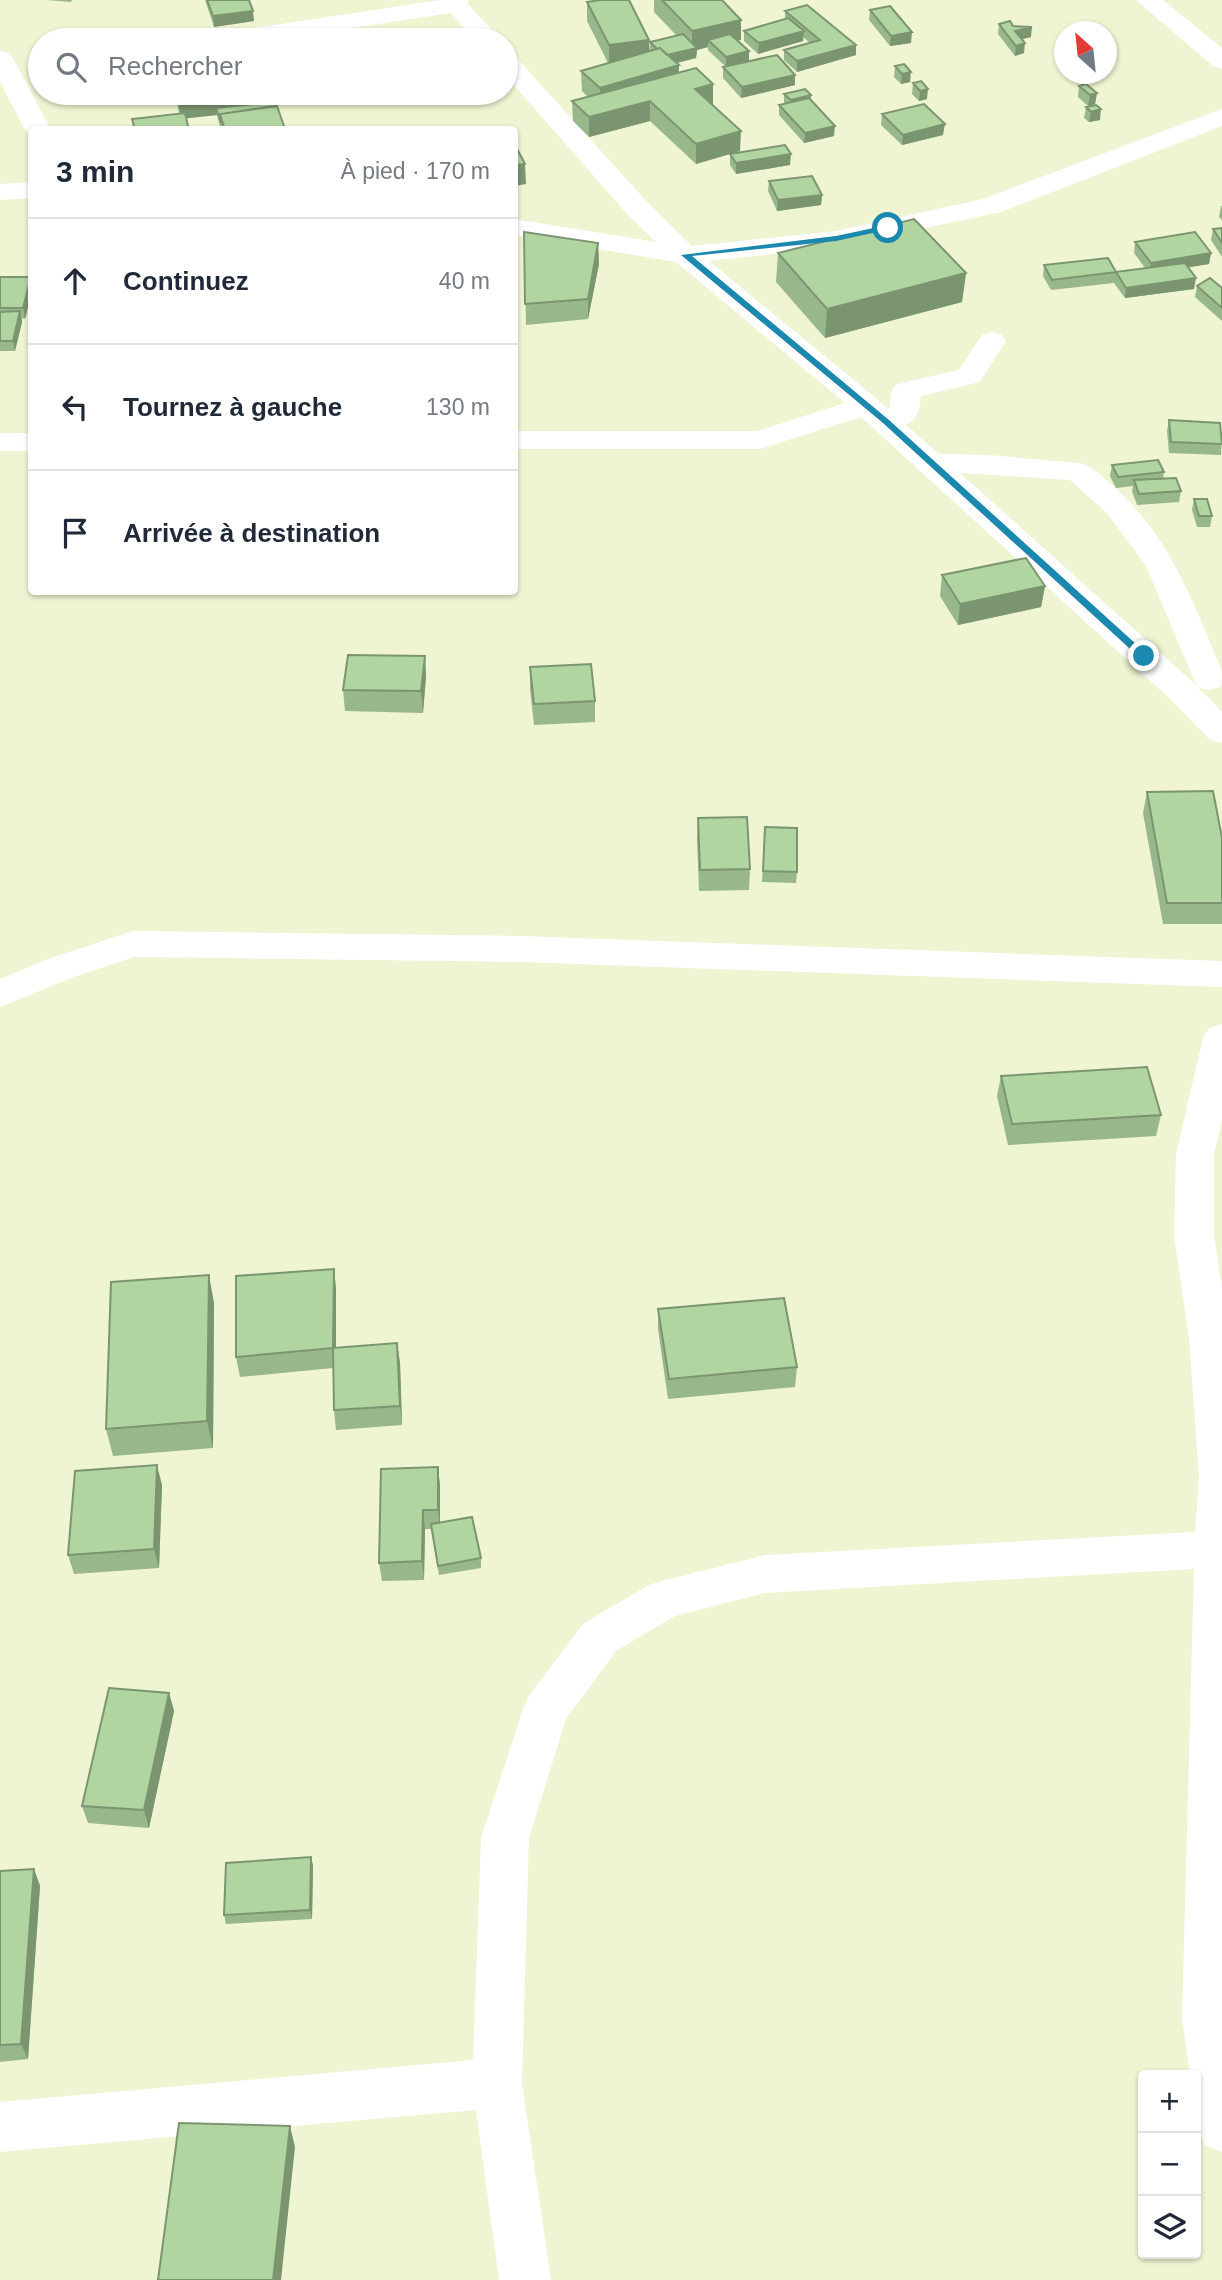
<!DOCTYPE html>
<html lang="fr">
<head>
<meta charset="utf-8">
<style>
	:root { --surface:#fff; --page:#f2f2f3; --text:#1f2937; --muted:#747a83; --line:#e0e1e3 }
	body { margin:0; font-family:Arial,sans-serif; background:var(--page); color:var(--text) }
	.controls { position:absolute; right:21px; bottom:21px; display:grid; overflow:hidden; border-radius:7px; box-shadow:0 2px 5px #0004 }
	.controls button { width:63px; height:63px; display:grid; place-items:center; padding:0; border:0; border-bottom:2px solid var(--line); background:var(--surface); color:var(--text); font:35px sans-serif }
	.compass { position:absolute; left:1054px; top:21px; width:63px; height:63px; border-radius:50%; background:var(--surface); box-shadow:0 2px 5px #0004; rotate:333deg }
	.stop { position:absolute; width:21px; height:21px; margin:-16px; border:5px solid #1a88af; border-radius:50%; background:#fff }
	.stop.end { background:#1a88af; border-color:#fff; box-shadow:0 2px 7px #0008 }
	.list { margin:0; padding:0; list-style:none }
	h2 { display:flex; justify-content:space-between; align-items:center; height:91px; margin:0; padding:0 28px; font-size:30px }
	h2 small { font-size:23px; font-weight:400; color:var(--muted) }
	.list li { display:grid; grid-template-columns:46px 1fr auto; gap:21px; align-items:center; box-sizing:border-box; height:126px; padding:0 28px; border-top:2px solid var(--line) }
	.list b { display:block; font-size:26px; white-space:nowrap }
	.list em { font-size:23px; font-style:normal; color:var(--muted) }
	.icon { flex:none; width:38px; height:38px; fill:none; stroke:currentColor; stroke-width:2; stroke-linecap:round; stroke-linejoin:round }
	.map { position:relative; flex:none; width:1222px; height:2280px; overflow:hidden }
	.search { position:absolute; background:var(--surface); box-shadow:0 2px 5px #0004; left:28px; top:28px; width:490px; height:77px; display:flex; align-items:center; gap:18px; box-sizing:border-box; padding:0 24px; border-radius:38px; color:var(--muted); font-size:26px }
	.panel { position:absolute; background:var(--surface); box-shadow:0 2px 5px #0004; left:28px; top:126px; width:490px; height:469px; border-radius:7px }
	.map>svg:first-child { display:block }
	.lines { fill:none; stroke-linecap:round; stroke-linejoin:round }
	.pedestrian { fill:#fff; fill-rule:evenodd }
	.minor { fill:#fff; fill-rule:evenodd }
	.wall { fill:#98b78a }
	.shaded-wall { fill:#7c9571 }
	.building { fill:#b1d5a1; stroke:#7c9571; stroke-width:2 }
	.route { fill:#1a88af }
</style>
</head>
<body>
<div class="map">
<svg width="1222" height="2280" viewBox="0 0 1222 2280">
	<rect width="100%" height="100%" fill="#eff4d3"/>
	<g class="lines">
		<path class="pedestrian" d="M992,332L1002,335L1006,341L980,382L921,396C920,401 920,408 918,413C911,428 888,431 875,428L871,422L875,416L889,409L892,390L897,384L959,370L982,335Z"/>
		<path class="minor" d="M440,0H468V4L501,40H475L450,13L275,40H215L219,35L228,32Z
			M1136,0H1163L1222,48V69L1213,66Z
			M0,50L9,53L13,58L51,130H32V136L25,130L0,82Z
			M506,53L515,56L648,203L692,246L836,231L983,199L1222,109V126L1001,212L836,247L709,261L877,399L939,454L989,455L1079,463C1092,466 1100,474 1110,483C1170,535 1192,600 1222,671L1221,687L1209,690L1197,687L1146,566L1107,513L1070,480L960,473L1194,683L1222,712V743L1210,740L1170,699L861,417L760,449H514V431H757L845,403L676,262L514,235V219L656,242L628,215L506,76Z
			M32,182V198L0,200V184Z
			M0,433H32V451H0Z
			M133,931L522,936L1222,961V987L522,962L134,957L74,977L0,1007V979L48,959Z
			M1222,1024V1120L1214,1154V1236L1222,1289V2152L1204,2145L1196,2120V2075H1190L1182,2018L1194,1569L765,1593L675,1616L616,1651L566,1719L529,1838L522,2083L551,2280H499L476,2110L0,2152V2102L473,2060L481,1838L523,1709L530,1694L584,1623L649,1585L665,1580L765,1555L1195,1532L1199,1478L1189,1338L1174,1236L1176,1154L1203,1038L1209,1028Z"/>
	</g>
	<path class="wall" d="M47,0H72L71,2Z
		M205,0H249L254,21L214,27Z
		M654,0H722L741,20V40H738L749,51V61L795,75V85L741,98L723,78V67H726L708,50V47L697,50L696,58L677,63L679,65V73L713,104H712L740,151L730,154L790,165L736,174L730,165V154L696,164L650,121L589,137L573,121L572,101L588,97L582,91L581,71L608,63L587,21V2L649,40V51L650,42L677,36L654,12Z
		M870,10L911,43L890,46L869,20Z
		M785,11L856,55L797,72L784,60V50L810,43L803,37V41L758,54L744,41V31L785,19Z
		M999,24L1013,26L1031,37L1022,39L1024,53L1015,56L998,34Z
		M895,66L910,82L901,84L894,77Z
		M921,81L927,99L919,101L912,94L913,83Z
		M1079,86L1097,93L1095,104L1088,106L1078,97Z
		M175,93H235L236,106L285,130H221L217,115L186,118L189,130H134L132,119L179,113Z
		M784,94L811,95L810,100L834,136L804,143L779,115V105L784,104Z
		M1086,107L1100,120L1089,122L1084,118Z
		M882,114L943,135L902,145L881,125Z
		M769,181L822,195L821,205L777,211L768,191Z
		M1221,206H1222V220L1219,217Z
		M1222,228V257L1211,240L1213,229Z
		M524,232L598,243L599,264L588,319L526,325Z
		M1135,242L1211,253L1209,264L1188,267L1194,289L1125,298L1114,283L1051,290L1043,276L1044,265L1116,272L1145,268L1134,253Z
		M778,253L966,273L962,302L825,338L776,282Z
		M0,277H31L32,308L30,299L25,319L22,318V322L15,351H0Z
		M1197,286L1222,288V321L1195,297Z
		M1169,420L1222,435L1221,455L1169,453L1167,431Z
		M1112,465L1164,472L1163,479L1181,491L1179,502L1137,505L1132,491L1133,486L1116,488L1110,476Z
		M1194,499L1212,516L1210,527H1197L1192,510Z
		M942,575L1045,586L1041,607L958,625L940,596Z
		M425,656L426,677L423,713L345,711L343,690Z
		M530,667L595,701V722L534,725L530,689Z
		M1147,792L1222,838V924H1163L1143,813Z
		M698,818L750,869L749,890L699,891L697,839Z
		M765,827L797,872L796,883L762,882Z
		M1001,1076L1161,1115L1156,1136L1008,1145L997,1096Z
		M334,1269L336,1289V1348L397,1343L400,1363L402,1425L336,1430L334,1410L333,1368L240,1377L236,1357Z
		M214,1303L213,1448L113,1456L106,1429Z
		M658,1309L797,1367L795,1387L668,1399L658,1329Z
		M438,1467L440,1486V1523L481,1558V1568L439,1575L431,1529H425L424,1580L382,1581L379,1563Z
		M162,1485L159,1568L74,1574L68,1555Z
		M169,1693L174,1711L149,1828L88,1823L82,1806Z
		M311,1857L313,1866L312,1919L226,1924L224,1915Z
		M34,1869L40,1886L28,2059L0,2062V1871Z"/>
	<path class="shaded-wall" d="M253,11L254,21L214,27L213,16Z
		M741,20V40L714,46L708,40V47L697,50L696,58L664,66V56L692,49V31Z
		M1032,27L1031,37L1014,41L1015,31Z
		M804,31L803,41L758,54L759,43Z
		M912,32L911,43L890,46L891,36Z
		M649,40V60L609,65V45Z
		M1025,43L1024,53L1015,56L1016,46Z
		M856,45V55L797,72V61Z
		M749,51V61L726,67V57Z
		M679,65L678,85L600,108V88Z
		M911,72L910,82L901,84L902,74Z
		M795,75V85L741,98L742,87Z
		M713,84V104L694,109L695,89Z
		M928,89L927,99L919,101L920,91Z
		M235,93L237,113L216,108L217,115L181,119L178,99Z
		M1097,93L1095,104L1088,106L1090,95Z
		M811,95L810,105L790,110L791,100Z
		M650,101V121L589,137V117Z
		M1101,109L1100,120L1089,122L1091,112Z
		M945,124L943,135L902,145L903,135Z
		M835,126L834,136L804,143L805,133Z
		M741,131L740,151L696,164V144Z
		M791,154L790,165L736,174V163Z
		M525,164L526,184L514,186V165Z
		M822,195L821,205L777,211L778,200Z
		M598,243L599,264L588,319V299Z
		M1211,253L1209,264L1149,274L1151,263Z
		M966,273L962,302L825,338L827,309Z
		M31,277L32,280L28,292L30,299L25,319L23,308Z
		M1196,278L1194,289L1125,298L1126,288Z
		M20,311L22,322L15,351L13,341Z
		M1045,586L1041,607L958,625L960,604Z
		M425,656L426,677L423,713L421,691Z
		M334,1269L336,1289V1368L333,1348Z
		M209,1275L214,1303L213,1448L207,1421Z
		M397,1343L400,1363L402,1425L400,1406Z
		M157,1465L162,1485L159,1568L154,1549Z
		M438,1467L440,1486V1529L438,1510Z
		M423,1510L425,1529L424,1580L422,1561Z
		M169,1693L174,1711L149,1828L144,1810Z
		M311,1857L313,1866L312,1919L310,1910Z
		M34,1869L40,1886L28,2059L21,2044Z
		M290,2126L295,2147L281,2280H273Z"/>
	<path class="building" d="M207,0H249L253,11L213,16Z
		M600,0H629L649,40L609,45L587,2Z
		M662,0H722L741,20L692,31Z
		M807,5L856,45L797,61L784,50L820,40L785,11Z
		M890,6L912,32L891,36L870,10Z
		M788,18L804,31L759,43L744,31Z
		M1010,21L1013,26L1032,27L1015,31L1025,43L1016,46L999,24Z
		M683,34L697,48L667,55L660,48L657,49L650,42Z
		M730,34L749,51L726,57L708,40Z
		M220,38L221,40H197Z
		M660,48L679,65L600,88L581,71Z
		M777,55L795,75L742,87L723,67Z
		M904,64L911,72L902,74L895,66Z
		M696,68L713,84L695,89L741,131L696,144L650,101L589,117L572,101Z
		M921,81L928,89L920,91L913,83Z
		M1086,84L1097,93L1090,95L1079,86Z
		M805,89L811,95L791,100L784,94Z
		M177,93H231L178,99Z
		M809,98L835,126L805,133L779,105Z
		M274,102L275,106L220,114L221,123L216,108Z
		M924,104L945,124L903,135L882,114Z
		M1096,105L1101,109L1091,112L1086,107Z
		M277,106L285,129L225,130L220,114Z
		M185,113L189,130H135L132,119Z
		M514,143L525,164L514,165Z
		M785,145L791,154L736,163L730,154Z
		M812,176L822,195L778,200L769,181Z
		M914,219L966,273L827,309L778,253Z
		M1222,228V243L1213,229Z
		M524,232L598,243L588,299L525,304Z
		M1195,232L1211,253L1151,263L1135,242Z
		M1108,258L1116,272L1185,263L1196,278L1126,288L1116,272L1052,280L1044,265Z
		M0,277H31L23,308H0Z
		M1210,278L1222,288V308L1197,286Z
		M32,280V292H28Z
		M20,311L13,341H0V312Z
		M1169,420L1220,423L1222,444L1171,442Z
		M1158,460L1164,472L1118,477L1112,465Z
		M1176,478L1181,491L1139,494L1134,480Z
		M1194,499H1207L1212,516H1199Z
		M1026,558L1045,586L960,604L942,575Z
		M348,655L425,656L421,691L343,690Z
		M591,664L595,701L534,704L530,667Z
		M1213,791L1222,838V903H1167L1147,792Z
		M747,817L750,869L700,870L698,818Z
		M765,827L797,828V872L763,871Z
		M1147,1067L1161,1115L1012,1124L1001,1076Z
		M334,1269L333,1348L397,1343L400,1406L334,1410L333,1348L236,1357V1276Z
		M209,1275L207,1421L106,1429L111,1282Z
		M784,1298L797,1367L669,1379L658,1309Z
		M157,1465L154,1549L68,1555L75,1471Z
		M438,1467V1510H423L422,1561L379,1563L381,1469Z
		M472,1517L481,1558L438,1566L431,1524Z
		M109,1688L169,1693L144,1810L82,1806Z
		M311,1857L310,1910L224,1915L226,1863Z
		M34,1869L21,2044L0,2045V1871Z
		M179,2123L290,2126L273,2280H158Z"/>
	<path class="route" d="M888,225L891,229L836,241L692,256L889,420L1147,654V658H1140L883,423L681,255L836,236Z"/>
</svg>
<div class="controls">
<button>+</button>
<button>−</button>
<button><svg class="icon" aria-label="layers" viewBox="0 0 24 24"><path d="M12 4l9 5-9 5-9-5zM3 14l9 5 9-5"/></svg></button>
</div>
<svg class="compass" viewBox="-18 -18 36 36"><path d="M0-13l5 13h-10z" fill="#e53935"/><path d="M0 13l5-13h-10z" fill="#747a83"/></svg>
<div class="stop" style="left:888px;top:228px"></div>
<div class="stop end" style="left:1144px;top:656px"></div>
<div class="search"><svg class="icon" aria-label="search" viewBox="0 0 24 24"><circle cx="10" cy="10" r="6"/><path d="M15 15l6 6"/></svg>Rechercher</div>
<section class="panel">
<h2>3 min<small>À pied · 170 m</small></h2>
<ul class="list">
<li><svg class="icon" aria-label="ahead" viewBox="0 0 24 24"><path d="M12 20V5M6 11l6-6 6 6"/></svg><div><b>Continuez</b></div><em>40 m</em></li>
<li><svg class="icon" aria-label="left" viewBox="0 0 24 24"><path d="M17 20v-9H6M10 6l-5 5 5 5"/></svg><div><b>Tournez à gauche</b></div><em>130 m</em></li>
<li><svg class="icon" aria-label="arrive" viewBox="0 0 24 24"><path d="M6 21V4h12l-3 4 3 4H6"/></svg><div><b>Arrivée à destination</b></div></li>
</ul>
</section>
</div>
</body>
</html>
